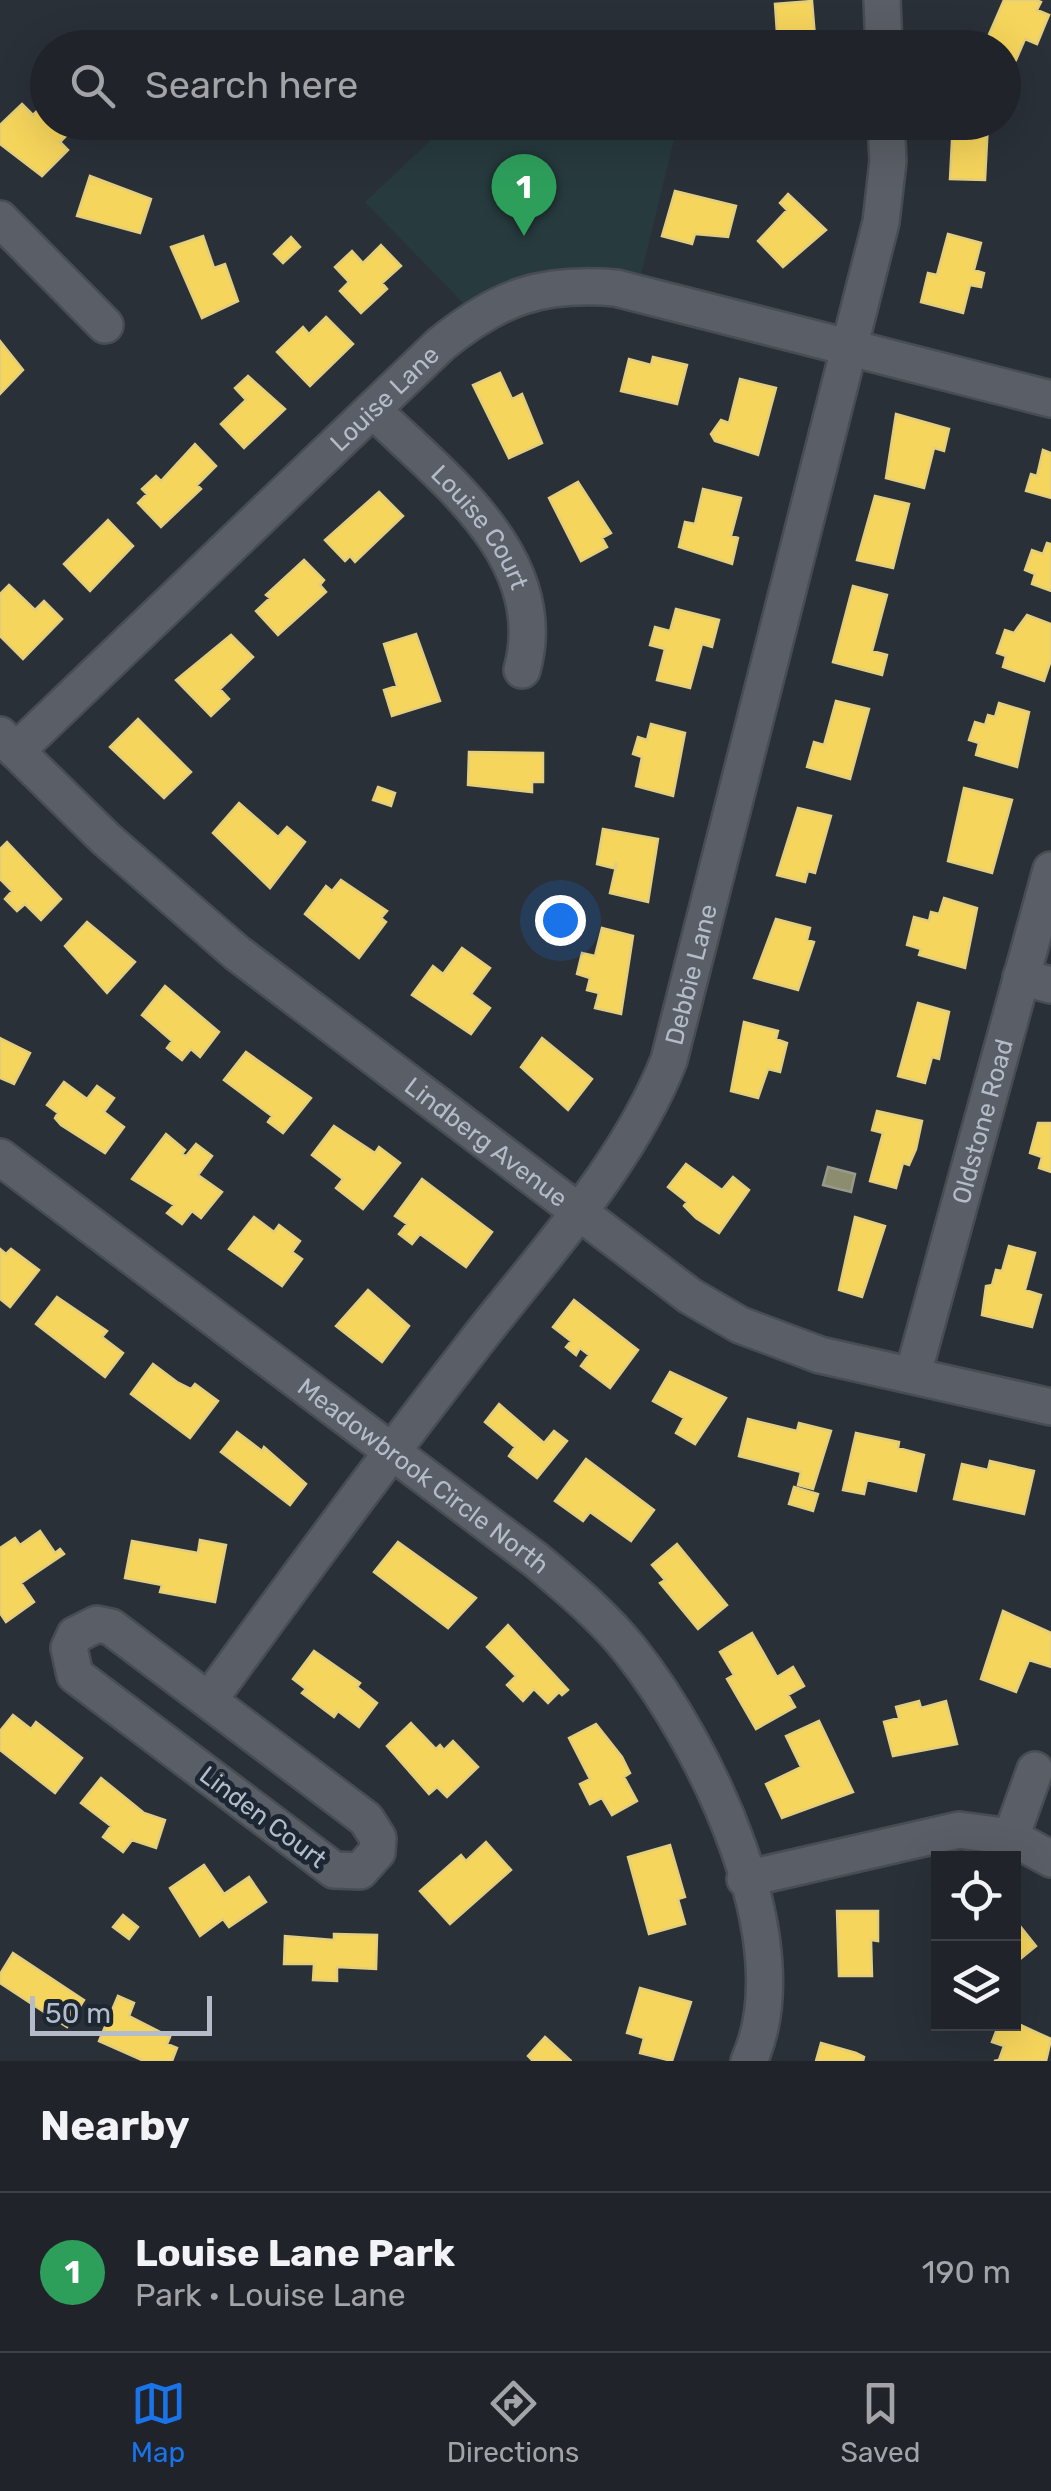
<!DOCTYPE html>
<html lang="en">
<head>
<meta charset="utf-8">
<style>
	:root { --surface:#20242a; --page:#2d3036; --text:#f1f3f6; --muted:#a2a4a8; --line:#3d4147; --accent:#1a73e8 }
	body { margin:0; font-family:Rubik,sans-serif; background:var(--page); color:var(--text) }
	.controls { position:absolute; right:30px; bottom:30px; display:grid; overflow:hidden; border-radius:0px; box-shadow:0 10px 40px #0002 }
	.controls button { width:90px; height:90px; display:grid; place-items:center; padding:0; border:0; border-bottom:2px solid var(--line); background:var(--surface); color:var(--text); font:50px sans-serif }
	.scale { position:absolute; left:30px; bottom:25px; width:182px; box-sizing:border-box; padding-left:10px; border:5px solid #b4bcc9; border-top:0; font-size:28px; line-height:35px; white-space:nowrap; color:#b4bcc9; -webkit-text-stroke:8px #1d2633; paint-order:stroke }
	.you { position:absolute; left:560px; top:920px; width:35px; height:35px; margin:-25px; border:8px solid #fff; border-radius:50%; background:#1a73e8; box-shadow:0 0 0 15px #1a73e833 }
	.badge { display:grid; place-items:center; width:65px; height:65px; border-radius:50%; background:var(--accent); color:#fff; font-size:32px; font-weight:700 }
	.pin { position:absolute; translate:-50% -82px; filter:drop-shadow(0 2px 5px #0008) }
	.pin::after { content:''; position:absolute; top:52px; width:35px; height:30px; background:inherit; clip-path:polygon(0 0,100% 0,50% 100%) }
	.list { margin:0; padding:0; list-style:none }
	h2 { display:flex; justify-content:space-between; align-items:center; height:130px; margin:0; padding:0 40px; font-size:42px }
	h2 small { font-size:32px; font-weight:400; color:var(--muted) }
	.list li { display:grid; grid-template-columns:65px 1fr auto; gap:30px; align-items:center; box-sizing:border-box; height:160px; padding:0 40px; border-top:2px solid var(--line) }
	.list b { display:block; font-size:38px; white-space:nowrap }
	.list p { margin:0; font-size:32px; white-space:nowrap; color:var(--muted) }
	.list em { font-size:32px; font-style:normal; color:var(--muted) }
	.icon { flex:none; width:55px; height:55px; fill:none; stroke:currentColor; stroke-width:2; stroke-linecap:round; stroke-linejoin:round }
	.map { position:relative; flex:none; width:1051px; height:2061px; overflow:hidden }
	.search { position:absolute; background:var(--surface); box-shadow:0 10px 40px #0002; left:30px; right:30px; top:30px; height:110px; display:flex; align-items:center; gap:25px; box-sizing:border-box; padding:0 35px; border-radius:55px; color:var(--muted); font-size:38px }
	.sheet { height:290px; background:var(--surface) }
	nav { display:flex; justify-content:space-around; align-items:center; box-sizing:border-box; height:140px; border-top:2px solid var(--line); background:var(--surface); font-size:28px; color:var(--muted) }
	nav a { display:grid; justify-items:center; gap:5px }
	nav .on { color:var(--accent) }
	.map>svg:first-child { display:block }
	.green { fill:#273a3e }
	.homes { fill:#f6d55c; stroke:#e2ce7d; stroke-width:2.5 }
	.industry { fill:#8c8c6e; stroke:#989a89; stroke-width:2.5 }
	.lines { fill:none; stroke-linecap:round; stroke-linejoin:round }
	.minor-casing { stroke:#484c53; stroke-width:40 }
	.minor { stroke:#5a5e66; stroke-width:35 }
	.labels { text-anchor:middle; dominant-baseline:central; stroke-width:10; stroke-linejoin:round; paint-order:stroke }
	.street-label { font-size:25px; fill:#b4bcc9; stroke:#1d2633 }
</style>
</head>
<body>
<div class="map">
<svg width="1051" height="2061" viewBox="0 0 1051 2061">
	<rect width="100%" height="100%" fill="#2a3038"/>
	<path class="green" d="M449,123H678L641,275L536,273L464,304L365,202Z"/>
	<path class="homes" d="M1004,0H1036L1041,2L1037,10L1049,15L1037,44L1025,39L1016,60L1004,54V48L984,46Z
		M812,1L815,37L822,36L823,48H754L753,35L777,33L775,4Z
		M22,104L33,115L39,109L66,136L60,142L68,150L42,176L0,144V125Z
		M793,122H827L828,136L795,138Z
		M953,122H988L985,180L950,179Z
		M90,176L151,199L140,233L77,216Z
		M675,191L736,206L728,237L695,234L692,244L662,236Z
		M788,194L826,230L783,267L758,241L787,210L780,203Z
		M948,234L981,243L974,270L984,273L981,287L970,285L963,313L921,302L928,273L937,275Z
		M203,236L214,268L225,264L238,301L202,318L171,247Z
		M291,237L300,247L283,263L274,254Z
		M381,245L401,266L382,283L387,289L361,313L340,291L349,282L335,267L352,251L363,263Z
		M326,317L353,344L310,386L277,352L303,327L309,334Z
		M0,341L23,370L0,394Z
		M653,357L687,365L677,404L621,391L629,359L651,365Z
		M500,373L512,399L522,394L542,443L509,458L473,385Z
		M248,376L285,409L244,448L221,424L246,400L235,388Z
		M740,379L776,388L758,455L715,441L711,434L721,420L729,423Z
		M896,414L949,429L944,451L934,448L924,488L886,478Z
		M195,444L216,466L197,485L201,489L161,527L138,503L147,494L142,489L156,476L161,481Z
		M1043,450L1051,453V498L1026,491L1031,474L1037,476Z
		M578,482L611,533L602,538L607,547L581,561L549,498Z
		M703,489L741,498L731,536L738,538L732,564L679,547L685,522L695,524Z
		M379,492L403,516L355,562L350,556L345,561L325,540Z
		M875,496L909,504L893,568L857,560Z
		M108,520L133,546L90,591L64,564Z
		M1047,543L1051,544V591L1032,584L1035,574L1025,570L1032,550L1043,554Z
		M304,560L324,580L320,585L326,592L278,635L256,611L270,598L266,595Z
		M9,585L35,610L44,601L62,619L23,659L0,636V594Z
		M853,586L887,595L872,651L887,655L882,675L833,662Z
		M676,609L719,620L712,647L702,644L690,688L657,680L665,649L650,645L655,627L670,631Z
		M1027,615L1051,624V660L1044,681L1003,667L1006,656L997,653L1005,630L1014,633Z
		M416,634L440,701L392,716L384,690L397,686L384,644Z
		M231,635L253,657L220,689L229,699L211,716L176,680Z
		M836,701L869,709L850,779L807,767L814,742L824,745Z
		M999,703L1029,712L1017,767L976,755L979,743L969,740L975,722L985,725L988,715L995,717Z
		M138,719L191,772L164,798L110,747Z
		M651,724L685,733L673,796L636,786L642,757L633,754L638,737L647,740Z
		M469,752L543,753V782H532V792L468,785Z
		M378,787L395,793L391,806L373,800Z
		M964,788L1012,800L992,873L948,861Z
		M239,803L278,837L287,827L305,842L270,888L213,833Z
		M798,808L831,816L815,873L808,871L805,882L777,875Z
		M603,829L658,839L648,902L610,893L617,862L613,868L597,864Z
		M7,842L61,899L41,920L25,904L17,911L5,899L12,891L0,879V849Z
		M341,880L387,911L381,918L386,922L359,958L305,914L326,886L332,891Z
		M944,898L977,908L965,968L919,955L921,949L907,945L914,917L929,921L931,912L939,914Z
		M776,919L810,928L807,940L814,942L798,990L754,978Z
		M87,922L135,962L107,993L65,946Z
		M602,928L633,936L621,1014L595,1008L599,993L587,990L590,978L577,974L582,953L595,956Z
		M462,948L490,968L471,994L490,1008L471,1034L412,995L433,966L443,974Z
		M165,986L219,1032L200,1057L191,1049L182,1060L167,1048L172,1041L142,1015Z
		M918,1003L949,1012L939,1059L932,1057L925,1083L898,1076Z
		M744,1022L778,1031L776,1039L787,1043L780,1072L768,1069L758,1098L731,1091Z
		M0,1038L30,1053L14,1084L0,1078Z
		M542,1038L592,1079L568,1110L521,1067Z
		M246,1052L311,1098L283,1133L268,1122L272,1116L224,1080Z
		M64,1082L87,1099L97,1086L114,1098L104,1112L124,1127L105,1153L61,1125L55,1118L58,1113L47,1105Z
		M877,1111L922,1121L916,1149L909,1165L903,1163L896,1188L870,1181L883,1133L872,1130Z
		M1038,1123H1051V1172L1039,1168L1042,1157L1030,1153Z
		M334,1126L375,1153L379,1147L400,1163L363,1209L336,1188L343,1179L312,1155Z
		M166,1134L185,1150L182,1154L186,1156L196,1144L212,1156L198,1175L222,1192L201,1218L192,1211L182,1224L167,1213L174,1205L132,1179Z
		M686,1164L722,1190L733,1177L749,1190L719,1233L696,1218L684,1206L687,1202L668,1187Z
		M422,1179L492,1232L466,1267L420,1234L412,1244L399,1234L407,1224L395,1216Z
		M254,1217L274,1232L279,1225L300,1241L292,1252L302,1259L282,1286L229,1249Z
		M855,1217L885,1226L862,1297L839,1290Z
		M1009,1246L1035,1253L1025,1290L1041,1295L1032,1327L982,1315L986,1286L992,1285L996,1270L1002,1271Z
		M0,1249L6,1254L11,1249L39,1270L10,1307L0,1299Z
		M368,1290L409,1326L382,1362L336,1326Z
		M57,1297L107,1331L102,1337L123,1353L105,1377L36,1324Z
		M574,1300L638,1350L610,1388L581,1366L589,1355L580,1348L576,1355L566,1347L571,1341L553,1327Z
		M153,1364L177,1382L191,1389L195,1384L218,1401L190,1438L131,1394Z
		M670,1372L726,1398L695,1444L676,1433L684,1418L653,1401Z
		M499,1404L544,1443L554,1431L567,1441L537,1478L509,1456L515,1447L485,1422Z
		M748,1419L797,1431L799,1423L831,1431L813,1489L798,1485L801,1472L739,1456Z
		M237,1432L262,1451L264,1447L306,1484L290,1505L221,1452Z
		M856,1433L899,1442L898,1448L924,1455L916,1491L867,1480L864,1494L843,1490Z
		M586,1459L654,1510L631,1541L590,1512L583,1521L555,1501Z
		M990,1461L1034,1471L1024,1514L954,1499L962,1464L988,1470Z
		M794,1487L818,1494L813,1511L789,1504Z
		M40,1531L55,1553L60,1549L64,1554L21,1583L34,1602L6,1622L0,1613V1548L15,1538L20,1545Z
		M200,1540L226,1545L215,1602L160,1592L162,1585L125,1578L132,1541L198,1553Z
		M398,1542L476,1598L448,1628L374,1572Z
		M677,1544L727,1605L698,1629L660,1583L665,1580L652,1565Z
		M1003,1611L1051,1633V1667L1029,1660L1016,1692L981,1679Z
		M508,1625L568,1690L562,1695L559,1692L548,1703L534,1689L523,1701L507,1685L516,1676L487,1647Z
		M752,1633L777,1677L793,1667L804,1686L788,1695L795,1707L756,1729L727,1679L734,1675L720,1652Z
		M314,1651L360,1683L357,1687L377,1703L359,1727L338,1711L334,1717L302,1693L306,1689L293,1679Z
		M919,1701L921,1708L946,1701L957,1744L893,1756L884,1722L899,1718L896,1707Z
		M13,1715L31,1729L36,1722L82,1758L55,1793L0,1750V1731Z
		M819,1721L853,1792L782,1818L766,1784L801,1767L786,1736Z
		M411,1723L436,1749L440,1745L444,1750L453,1741L478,1767L447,1797L437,1787L429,1794L387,1746Z
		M596,1724L622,1757L630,1773L624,1777L637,1801L612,1815L602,1798L590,1804L580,1784L590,1779L569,1738Z
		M101,1778L144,1813L165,1820L156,1848L132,1840L123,1852L103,1837L111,1826L81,1803Z
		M486,1842L511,1870L450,1924L420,1891L461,1855L466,1861Z
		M670,1845L685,1897L678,1899L685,1924L649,1934L628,1857Z
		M204,1865L224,1894L249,1877L266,1902L229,1927L223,1919L200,1936L170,1888Z
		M837,1911H878V1941L871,1940L872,1976H839Z
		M123,1915L138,1927L129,1939L113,1927Z
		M1020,1926L1036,1946L1014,1964V1931Z
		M334,1934L377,1935L376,1969L337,1967V1981L313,1980L314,1964H284L285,1936L334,1940Z
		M13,1953L84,2000L67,2027L0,1983V1974Z
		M640,1988L691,2002L672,2061L640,2053L644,2038L627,2033Z
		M118,1996L134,2003L129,2016L170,2037L167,2044L177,2048L172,2061H144L99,2041Z
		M1014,2022L1051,2039L1046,2061H994L999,2060L1004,2046L992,2042L999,2024Z
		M545,2037L571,2061H572H533L528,2056Z
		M821,2043L856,2053L864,2057L863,2061H816Z"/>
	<path class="industry" d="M828,1167L855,1174L851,1192L823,1185Z"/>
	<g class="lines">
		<defs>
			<g id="minor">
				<path d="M882,0L884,48"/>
				<path d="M0,219L105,325"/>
				<path id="s1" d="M373,410C444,479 553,559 522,670"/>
				<path id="s2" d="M0,735L106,839L237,953L690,1296L740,1325L820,1355L1051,1407"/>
				<path id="s3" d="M16,751L441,344C499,297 541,282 616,288L1051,399"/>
				<path d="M1021,977L1051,985"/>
				<path id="s4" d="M0,1157L536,1560C569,1588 603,1616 630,1650C705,1744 803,1943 749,2061"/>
				<path id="s5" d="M913,1374L1051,870"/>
				<path d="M97,1624L111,1627L366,1819L378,1838L377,1852L360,1871L334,1870L75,1675L69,1648L75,1635Z"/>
				<path id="s6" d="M209,1700C295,1581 382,1463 472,1347C541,1257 627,1167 669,1060L881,222L888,161L886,122"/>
				<path d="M1011,1837L1035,1770"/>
				<path d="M745,1879L959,1830L1011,1837L1051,1859"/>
			</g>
		</defs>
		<use href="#minor" class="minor-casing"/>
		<use href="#minor" class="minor"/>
	</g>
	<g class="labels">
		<g class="street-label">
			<text stroke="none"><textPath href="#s3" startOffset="510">Louise Lane</textPath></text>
			<text stroke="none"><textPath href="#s1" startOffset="160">Louise Court</textPath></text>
			<text stroke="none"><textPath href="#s6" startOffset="878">Debbie Lane</textPath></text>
			<text stroke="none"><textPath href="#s5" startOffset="262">Oldstone Road</textPath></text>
			<text stroke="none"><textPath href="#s2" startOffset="635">Lindberg Avenue</textPath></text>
			<text stroke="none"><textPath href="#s4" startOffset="530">Meadowbrook Circle North</textPath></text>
			<text transform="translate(263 1817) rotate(37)">Linden Court</text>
		</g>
	</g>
</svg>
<div class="controls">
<button><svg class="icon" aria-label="locate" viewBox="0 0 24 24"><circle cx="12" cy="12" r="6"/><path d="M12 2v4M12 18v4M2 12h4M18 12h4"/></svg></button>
<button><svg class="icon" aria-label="layers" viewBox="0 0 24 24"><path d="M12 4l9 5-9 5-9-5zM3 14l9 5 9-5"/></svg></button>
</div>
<div class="scale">50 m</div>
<div class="you"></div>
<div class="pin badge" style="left:524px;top:236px;background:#2e9e5b">1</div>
<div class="search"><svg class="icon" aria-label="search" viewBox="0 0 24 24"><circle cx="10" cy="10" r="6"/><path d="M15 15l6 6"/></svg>Search here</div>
</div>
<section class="sheet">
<h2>Nearby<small></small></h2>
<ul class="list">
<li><span class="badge" style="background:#2e9e5b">1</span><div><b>Louise Lane Park</b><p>Park · Louise Lane</p></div><em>190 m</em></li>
</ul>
</section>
<nav>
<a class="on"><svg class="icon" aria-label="map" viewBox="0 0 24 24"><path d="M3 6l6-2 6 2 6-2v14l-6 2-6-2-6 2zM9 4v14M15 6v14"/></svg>Map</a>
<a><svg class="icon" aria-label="directions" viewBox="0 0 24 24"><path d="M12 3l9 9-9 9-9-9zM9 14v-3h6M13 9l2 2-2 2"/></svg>Directions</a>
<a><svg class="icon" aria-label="saved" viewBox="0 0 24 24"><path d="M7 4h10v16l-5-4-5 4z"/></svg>Saved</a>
</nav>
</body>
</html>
